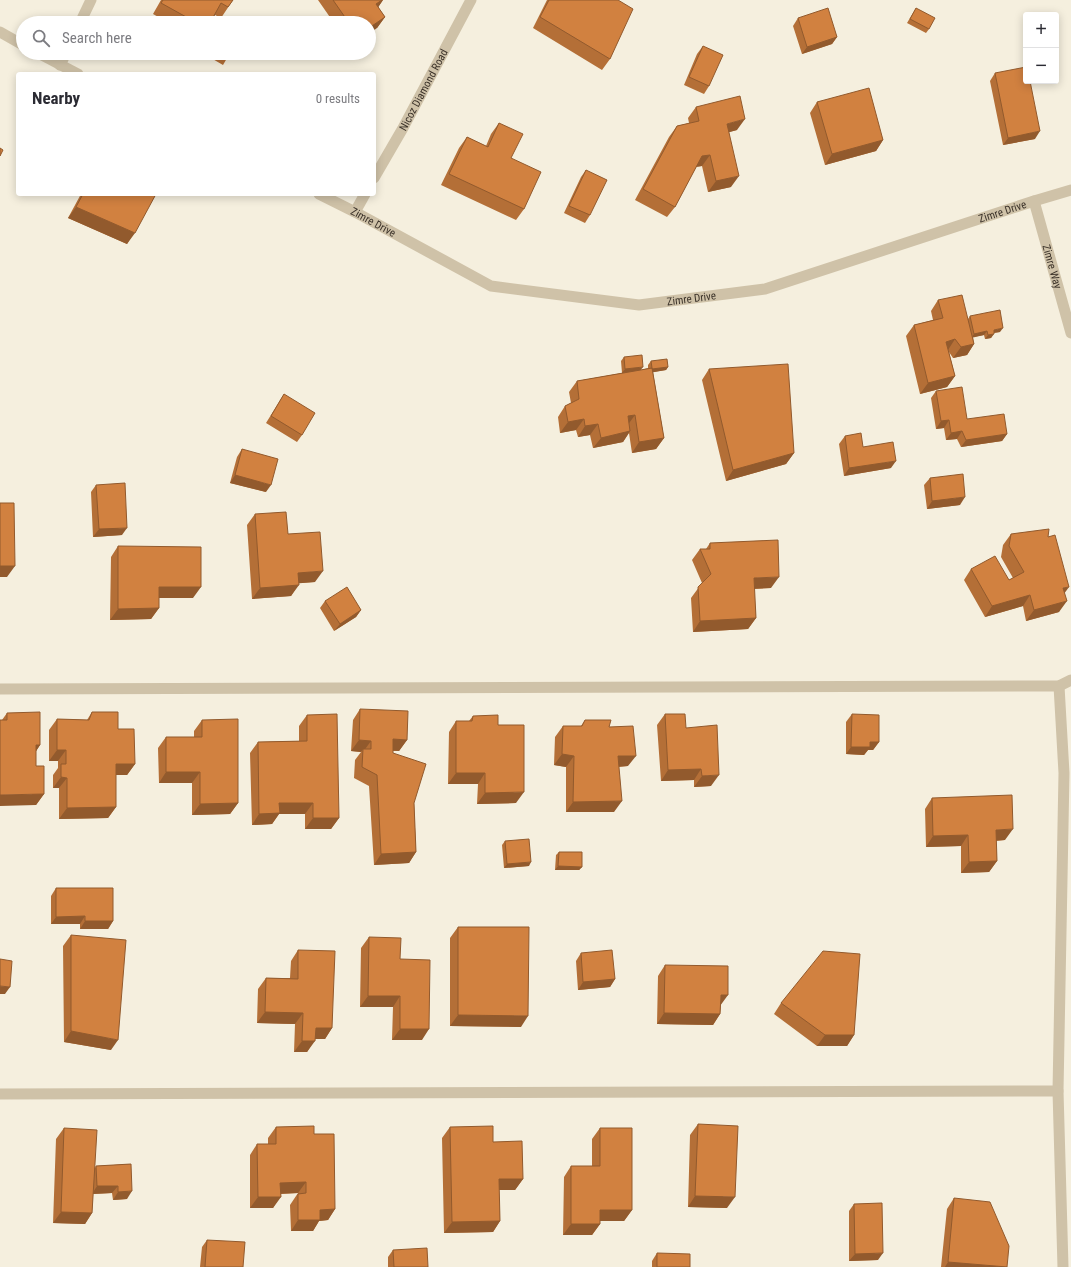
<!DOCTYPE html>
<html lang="en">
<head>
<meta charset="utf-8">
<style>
	:root { --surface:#fff; --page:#f2f2f3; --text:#2b2b33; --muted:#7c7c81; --line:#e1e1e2 }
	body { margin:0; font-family:"Roboto Condensed",sans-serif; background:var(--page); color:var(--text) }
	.controls { position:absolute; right:12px; top:12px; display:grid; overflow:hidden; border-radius:4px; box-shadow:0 2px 10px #0003 }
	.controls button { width:36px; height:36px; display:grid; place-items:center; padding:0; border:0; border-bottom:1px solid var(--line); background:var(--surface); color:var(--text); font:20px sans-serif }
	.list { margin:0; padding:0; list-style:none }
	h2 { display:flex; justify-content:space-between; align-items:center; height:52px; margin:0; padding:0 16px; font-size:17px }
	h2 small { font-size:13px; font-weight:400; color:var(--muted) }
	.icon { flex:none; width:22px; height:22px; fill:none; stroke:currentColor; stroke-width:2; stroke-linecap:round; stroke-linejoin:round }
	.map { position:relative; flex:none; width:1071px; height:1267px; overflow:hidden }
	.search { position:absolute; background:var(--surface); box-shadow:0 2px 10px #0003; left:16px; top:16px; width:360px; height:44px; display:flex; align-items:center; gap:10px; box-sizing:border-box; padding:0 14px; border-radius:22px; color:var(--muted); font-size:15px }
	.panel { position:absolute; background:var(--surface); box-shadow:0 2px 10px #0003; left:16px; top:72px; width:360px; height:124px; border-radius:4px }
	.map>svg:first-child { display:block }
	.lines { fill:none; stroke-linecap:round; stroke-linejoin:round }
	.minor { stroke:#cfc2a8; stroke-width:11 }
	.wall { fill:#b46f37 }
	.shaded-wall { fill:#925a2d }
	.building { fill:#d18140; stroke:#925a2d }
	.labels { text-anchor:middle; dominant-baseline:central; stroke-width:3; stroke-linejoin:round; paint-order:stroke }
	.street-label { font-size:11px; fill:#3b3229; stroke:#fcf8eb }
</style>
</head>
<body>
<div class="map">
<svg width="1071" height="1267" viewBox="0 0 1071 1267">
	<rect width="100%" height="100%" fill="#f5efde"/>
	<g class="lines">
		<g class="minor">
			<path d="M80,23L91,0"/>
			<path d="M0,32L23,45"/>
			<path d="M38,53L78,74"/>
			<path d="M60,65L66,53"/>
			<path id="s1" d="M374,178L403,128L471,0"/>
			<path id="s2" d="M319,194L355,212L491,286L639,305L765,289L1034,201L1071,190"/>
			<path id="s3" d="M1034,201L1071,333"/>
			<path d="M355,212L365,194"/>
			<path d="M1059,686L1064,773L1058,1091L1063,1267"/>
			<path d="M0,689L1059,686L1071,680"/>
			<path d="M0,1094L1058,1091"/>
		</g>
	</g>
	<path class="wall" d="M161,0H233L221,18L215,15L210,23H169L153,14Z
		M318,0H383L378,7L385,17L377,28L369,23H334Z
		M547,0H618L610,59L602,70L533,28Z
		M916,8L929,29L926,33L907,23Z
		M798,18L837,37L832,44L802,54L793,26Z
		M703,46L709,86L704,94L684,85L697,54Z
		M205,53H230L223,65L204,54Z
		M995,73L1035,139L1003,145L990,81Z
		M817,102L883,140L876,151L825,165L810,113Z
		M696,107L737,130L729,132L731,187L708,192L702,166L696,167L675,207L667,217L635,200L669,137L677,126L689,123L688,118Z
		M499,123L511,158L524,209L516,220L441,185L459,148L467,137L486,146L491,134Z
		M586,170L590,215L585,223L564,213L581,177Z
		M80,194H156L127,244L68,218L81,194Z
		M938,300L968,319L970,316L1000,332L994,333L991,338L985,339L984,335L973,337L974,344L967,355L953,358L949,352L955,376L947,387L920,394L906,336L914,325L933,320L931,311Z
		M624,357L641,370L648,368V365L651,361L668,367L666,370L653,372L664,438L656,449L632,453L629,433L623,442L593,448L590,435L578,437L576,430L560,433L558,417L565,406L571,403L569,392L577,381L622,373L621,361Z
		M709,369L794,453L786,464L726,481L702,380Z
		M936,391L967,419L1007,434L1002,441L961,447L957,439L946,440L944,428L936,429L931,398Z
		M284,394L302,435L297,442L266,423Z
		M845,436L891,468L844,476L839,444Z
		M242,449L266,492L230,483L237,457Z
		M930,478L960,505L927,509L924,485Z
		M96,485L122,535L93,537L91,492Z
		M255,514L288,534L315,582L299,583L291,596L252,599L247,525Z
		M1011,534L1048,537L1064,593L1059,612L1026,621L1023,606L985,617L964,580L971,569L1009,580L1013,578L1001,557L1003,545Z
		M710,543L771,588L754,589L756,618L748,629L693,632L691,598L702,583L692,560L700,549H706Z
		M118,546L193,598H159V608L151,619L110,620L111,557Z
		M325,601L361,610L356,617L334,631L320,608Z
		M360,709L407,740L399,751H393V753L414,803L416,852L409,863L374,865L369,786L354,778L355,760L361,752L351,751L353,720Z
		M92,712L118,729L135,764L127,775H116V807L108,818L59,819V788H53V775L58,768V761H49V730L57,719L87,720Z
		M7,713L40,745L36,751V766L44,794L36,805L2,720Z
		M665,714L686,728L711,786L694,787V780L661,781L657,725Z
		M852,714L879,742L873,750H868L864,755L846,754V722Z
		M307,715L339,818L331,829H305V814H279L272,824L252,825L250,753L258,742L299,741V726Z
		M473,716L498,725L516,803L477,804L478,784H448L449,732L456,721H469Z
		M202,720L238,803L230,814L192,815V783H159L158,748L166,737H194V731Z
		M585,720L609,727L628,766L619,767L614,812H566V767L554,765L555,737L563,726H581Z
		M932,798L1005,840L996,841L997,861L989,872L961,873V846L926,847L925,809Z
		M505,841L529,866L504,868L502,845Z
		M559,852L582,867L579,870H555L556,855Z
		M56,888L113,921L108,929H80V924H51V896Z
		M458,927L521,1027L450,1026V938Z
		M71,935L111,1050L64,1042L63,946Z
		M369,937L400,959L422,1040H392L393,1007H360L361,948Z
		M298,950L332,1028L325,1039H315L307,1052H294L295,1024L257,1023L258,989L266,978H290L291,961Z
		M581,953L615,979L610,987L578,990L576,961Z
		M665,965L721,1005L720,1014L713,1025L657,1024L658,976Z
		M781,1003L854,1035L847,1046H817L774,1014Z
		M698,1124L727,1208L688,1207L690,1135Z
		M276,1127L314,1134L335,1209L328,1220L319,1221L313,1231H291L290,1205L298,1193L281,1194L273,1208H250V1155L257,1144H268V1138Z
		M450,1127L493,1142L523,1179L515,1190H499L500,1221L493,1232L444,1233L442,1138Z
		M64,1128L95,1168L96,1166L131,1164L127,1199L113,1200L112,1193L93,1194L92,1213L85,1224L53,1223L56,1139Z
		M600,1128L632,1210L624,1221H600V1224L592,1235H563L564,1177L571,1166H592V1139Z
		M954,1198L1007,1267H941L947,1209Z
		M854,1204L878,1260L849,1261V1211Z
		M207,1240L243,1267H200L202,1247Z
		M393,1250L428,1267H388V1257Z
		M657,1253L690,1267H652V1261Z"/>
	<path class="shaded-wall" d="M382,0H383L377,9L376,4Z
		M385,17L377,28L369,34V28Z
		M837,37L832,44L802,54L807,47Z
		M745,119L737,130L719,135L727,124Z
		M1040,131L1035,139L1003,145L1008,138Z
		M883,140L876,151L825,165L832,154Z
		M710,155L702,166L694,167L702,156Z
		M739,176L731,187L708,192L716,181Z
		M76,207L135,233L127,244L68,218Z
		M1003,328L1000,332L992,333L994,330Z
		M987,331L984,335L971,338L974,334Z
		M994,334L991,338L985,339L988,335Z
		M955,339L948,350L946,342Z
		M974,344L967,355L953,358L961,347Z
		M643,367L640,371L622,373L625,369Z
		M668,367L666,370L649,373L652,369Z
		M955,376L947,387L920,394L928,383Z
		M635,415L627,426L628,416Z
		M584,419L576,430L560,433L568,422Z
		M949,420L944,428L936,429L941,421Z
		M598,424L590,435L578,437L585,426Z
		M630,431L623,442L593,448L601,438Z
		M962,431L957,439L946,440L951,433Z
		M1007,434L1002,441L961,447L966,440Z
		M664,438L656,449L632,453L639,442Z
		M794,453L786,464L726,481L733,470Z
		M896,461L891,468L844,476L849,468Z
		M235,475L271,485L266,492L230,483Z
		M965,497L960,505L927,509L932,501Z
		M127,528L122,535L93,537L99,529Z
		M0,566H15L7,577H0Z
		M323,571L315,582L290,584L298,573Z
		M779,577L771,588L746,589L754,578Z
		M299,585L291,596L252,599L260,588Z
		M159,587H201L193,598H152Z
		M1069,587L1061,598L1063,588Z
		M1030,595L1023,606L985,617L992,606Z
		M1067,601L1059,612L1026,621L1034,610Z
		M159,608L151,619L110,620L118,609Z
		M361,610L356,617L334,631L340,624Z
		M756,618L748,629L693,632L700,621Z
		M393,739L407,740L399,751L386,750Z
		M359,740L371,741L363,752V749L361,752L351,751Z
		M870,742H879L873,750H868L864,755L846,754L851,747Z
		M36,745H40L33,756Z
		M57,750H66L58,761H49Z
		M562,754L574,756L566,767L554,765Z
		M618,756H636L628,766L611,767Z
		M116,764H135L127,775H108Z
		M701,769L694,780L661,781L668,770Z
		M166,772H200L192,783H159Z
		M456,773H485L478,784H448Z
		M719,775L711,786L694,787L702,776Z
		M61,777L67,778L59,788H53Z
		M524,792L516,803L477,804L485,793Z
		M44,794L36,805L0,806V795Z
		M622,801L614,812H566L573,802Z
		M238,803L230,814L192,815L200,804Z
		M279,803H313L305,814H279L272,824L252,825L259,814Z
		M116,807L108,818L59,819L67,808Z
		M313,818H339L331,829H305Z
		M1013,829L1005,840L988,841L996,830Z
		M968,835L961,846L926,847L933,836Z
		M416,852L409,863L374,865L381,854Z
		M997,861L989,872L961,873L969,862Z
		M531,862L529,866L504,868L507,864Z
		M558,866L582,867L579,870H555Z
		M85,916L80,924H51L56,917Z
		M85,921H113L108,929H80Z
		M615,979L610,987L578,990L583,982Z
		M0,986L10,987L5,994H0Z
		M721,995H728L720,1006Z
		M368,996H400L393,1007H360Z
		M265,1012L303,1013L295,1024L257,1023Z
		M664,1013L720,1014L713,1025L657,1024Z
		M458,1015L528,1016L521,1027L450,1026Z
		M316,1028H332L325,1039H308Z
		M400,1029H429L422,1040H392Z
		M71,1031L118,1040L111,1050L64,1042Z
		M825,1035H854L847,1046H817Z
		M302,1041H315L307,1052H294Z
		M499,1179H523L515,1190H491Z
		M306,1182L298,1193L273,1194L280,1183Z
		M97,1186H118L112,1193L92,1194Z
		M132,1191L127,1199L113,1200L118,1192Z
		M695,1196L735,1197L727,1208L688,1207Z
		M258,1197H281L273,1208H250Z
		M335,1209L328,1220L319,1221L313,1231H291L298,1220L320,1210Z
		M600,1210H632L624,1221H592Z
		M61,1212L92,1213L85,1224L53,1223Z
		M500,1221L493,1232L444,1233L452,1222Z
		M571,1224H600L592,1235H563Z
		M883,1253L878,1260L849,1261L855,1254Z
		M948,1262L1004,1267H945Z"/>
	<path class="building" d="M163,0H233L228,7L221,3L210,23H186L188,18L161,3Z
		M333,0H382L376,4L385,17L369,28V23H349Z
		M549,0H618L633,9L610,59L540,17Z
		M828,8L837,37L807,47L798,18Z
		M916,8L935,18L929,29L910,19Z
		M226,17L236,23H223Z
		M703,46L723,55L709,86L689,77Z
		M221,53H230L228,57Z
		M1026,67V81H1030L1040,131L1008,138L995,73Z
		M869,88L883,140L832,154L817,102Z
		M740,96L745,119L727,124L739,176L716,181L710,155L702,156L675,207L643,189L677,126L699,121L696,107Z
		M499,123L523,134L511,158L541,172L524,209L449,174L467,137L488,147Z
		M0,148L3,150L0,156Z
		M586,170L607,180L590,215L569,206Z
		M83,194H156L135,233L76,207Z
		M962,295L974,344L961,347L955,339L946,342L955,376L928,383L914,325L943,318L938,300Z
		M1000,310L1003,328L994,330V334L988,335L987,331L974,334L970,316Z
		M642,355L643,367L625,369L624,357Z
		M667,359L668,367L652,369V368L651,361Z
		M788,364L794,453L733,470L709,369Z
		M652,368L664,438L639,442L635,415L628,416L630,431L601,438L598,424L585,426L584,419L568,422L565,406L579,399L577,381Z
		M962,387L967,419L1004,414L1007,434L966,440L962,431L951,433L949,420L941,421L936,391Z
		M284,394L315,413L302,435L271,416Z
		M861,433L863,447L893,442L896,461L849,468L845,436Z
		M242,449L278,459L271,485L235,475Z
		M963,474L965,497L932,501L930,478Z
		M125,483L127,528L99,529L96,485Z
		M0,503H14L15,566H0Z
		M286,512L288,534L320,532L323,571L298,573L299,585L260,588L255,514Z
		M1049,529L1048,537L1055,535L1069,587L1063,588L1067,601L1034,610L1030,595L992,606L971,569L995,556L1009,580L1024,572L1009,546L1011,534Z
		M778,540L779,577L754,578L756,618L700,621L698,587L711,574L700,549H710V543Z
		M118,546L201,547V587H159V608L118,609Z
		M347,587L361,610L340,624L325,601Z
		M360,709L408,711L407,740L393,739V753L426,764L414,803L416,852L381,854L377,775L362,767L363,749H371V741L359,740Z
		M40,712V745H36V766H44V794L0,795V720H7V713Z
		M92,712H118V729H134L135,764H116V807L67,808V778L61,777V764H66V750H57V719L89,720Z
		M337,714L339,818H313V803H279L280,813L259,814L258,742L307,741V715Z
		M665,714H685L686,728L717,725L719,775L702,776L701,769L668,770Z
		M852,714L879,715V742H870V747H851Z
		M498,715V725H524V792L485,793V773H456V721H472L473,716Z
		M238,719V803L200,804V772H166V737H202V720Z
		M585,720H611L609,727L633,726L636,756H618L622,801L573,802L574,756L562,754L563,726H582Z
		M1012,795L1013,829L996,830L997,861L969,862L968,835L933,836L932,798Z
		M529,839L531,862L507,864L505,841Z
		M559,852H582V867L558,866Z
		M56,888H113V921H85V916L56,917Z
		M458,927H529L528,1016L458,1015Z
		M71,935L126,940L118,1040L71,1031Z
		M369,937L401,938L400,959L430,960L429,1029H400V996H368Z
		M298,950L335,951L332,1028H316L315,1041H302L303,1013L265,1012L266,978L298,979Z
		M612,950L615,979L583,982L581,953Z
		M823,951L860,954L854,1035H825L781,1003Z
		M0,959L12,961L10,987L0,986Z
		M665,965L728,966V995H721L720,1014L664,1013Z
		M698,1124L738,1126L735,1197L695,1196Z
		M314,1126V1134H334L335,1209L320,1210V1220H298V1194L306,1193V1182L280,1183L281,1197H258L257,1144H276V1127Z
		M493,1126V1142L522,1141L523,1179H499L500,1221L452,1222L450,1127Z
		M64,1128L97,1130L92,1213L61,1212Z
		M600,1128H632V1210H600V1224H571V1166H600Z
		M131,1164L132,1191L118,1192V1186H97L96,1166Z
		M954,1198L990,1202L1009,1246L1007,1267L948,1262Z
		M882,1203L883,1253L855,1254L854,1204Z
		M207,1240L245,1242L243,1267H205Z
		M427,1248L428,1267H394L393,1250Z
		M657,1253L690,1254V1267H657Z"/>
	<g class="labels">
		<g class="street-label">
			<text stroke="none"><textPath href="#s1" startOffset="101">Nicoz Diamond Road</textPath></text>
			<text stroke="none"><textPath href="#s2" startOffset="721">Zimre Drive</textPath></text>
			<text stroke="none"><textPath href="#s2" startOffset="61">Zimre Drive</textPath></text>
			<text stroke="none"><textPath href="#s3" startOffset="68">Zimre Way</textPath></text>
			<text stroke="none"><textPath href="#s2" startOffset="397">Zimre Drive</textPath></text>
		</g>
	</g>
</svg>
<div class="controls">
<button>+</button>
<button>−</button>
</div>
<div class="search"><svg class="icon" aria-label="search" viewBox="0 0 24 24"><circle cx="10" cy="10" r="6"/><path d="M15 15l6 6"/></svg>Search here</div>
<section class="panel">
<h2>Nearby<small>0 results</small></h2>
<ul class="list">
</ul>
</section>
</div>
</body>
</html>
